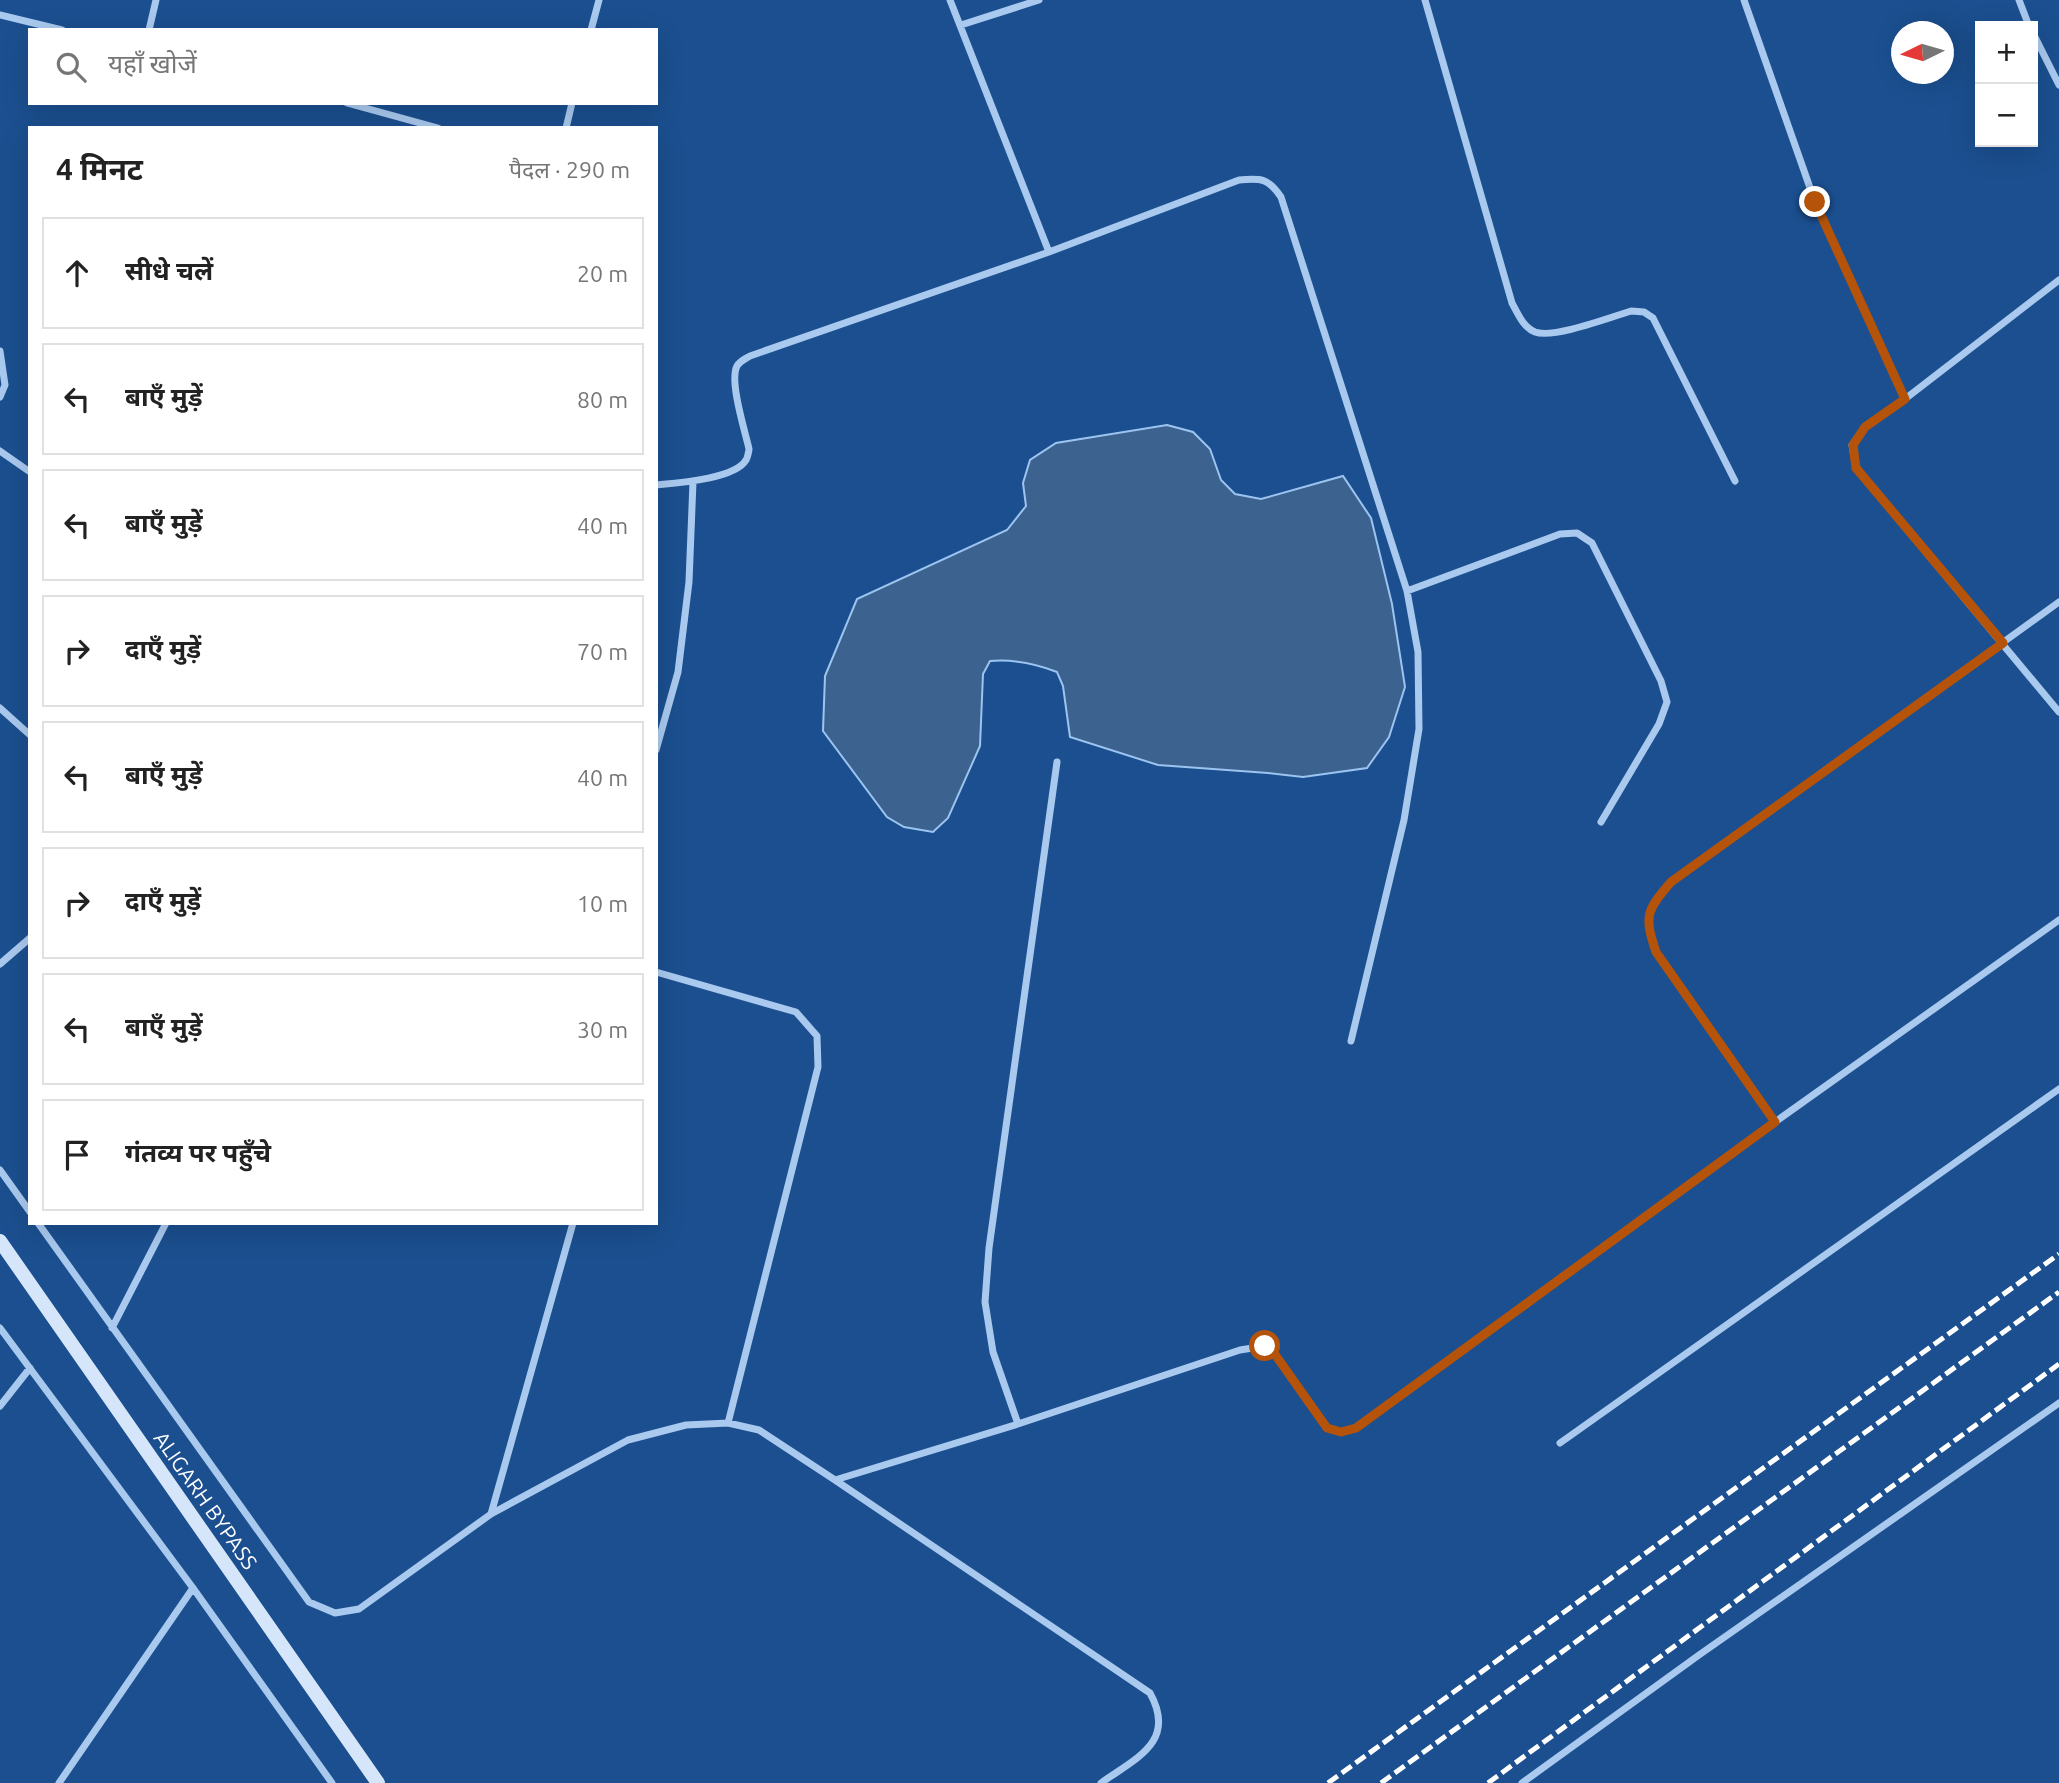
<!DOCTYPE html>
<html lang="hi">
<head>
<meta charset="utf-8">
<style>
	:root { --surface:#fff; --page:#f6f6f6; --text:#222; --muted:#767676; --line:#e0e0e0 }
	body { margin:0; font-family:Ubuntu,"Noto Sans Devanagari",sans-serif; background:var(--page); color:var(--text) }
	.controls { position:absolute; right:21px; top:21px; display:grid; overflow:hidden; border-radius:0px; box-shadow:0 7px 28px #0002 }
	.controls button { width:63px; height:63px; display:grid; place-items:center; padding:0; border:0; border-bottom:2px solid var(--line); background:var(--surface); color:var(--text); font:35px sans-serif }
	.compass { position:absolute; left:1891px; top:21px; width:63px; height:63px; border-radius:50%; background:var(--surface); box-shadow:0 7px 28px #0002; rotate:265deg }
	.stop { position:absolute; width:21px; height:21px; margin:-16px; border:5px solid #b45309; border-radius:50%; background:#fff }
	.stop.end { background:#b45309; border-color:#fff; box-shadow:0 2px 7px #0008 }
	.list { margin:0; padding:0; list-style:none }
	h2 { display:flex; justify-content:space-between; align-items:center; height:91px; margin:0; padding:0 28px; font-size:30px }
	h2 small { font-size:23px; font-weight:400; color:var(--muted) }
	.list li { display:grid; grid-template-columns:46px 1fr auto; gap:21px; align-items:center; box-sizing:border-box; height:112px; margin:0 14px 14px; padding:0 14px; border:2px solid var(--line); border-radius:0px }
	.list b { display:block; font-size:26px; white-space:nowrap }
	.list em { font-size:23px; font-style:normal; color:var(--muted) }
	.icon { flex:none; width:38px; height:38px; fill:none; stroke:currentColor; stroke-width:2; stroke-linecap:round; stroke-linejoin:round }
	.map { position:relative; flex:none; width:2059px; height:1783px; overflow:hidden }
	.search { position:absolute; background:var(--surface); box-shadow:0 7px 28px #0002; left:28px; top:28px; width:630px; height:77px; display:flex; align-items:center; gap:18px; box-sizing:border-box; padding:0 24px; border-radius:0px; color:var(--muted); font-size:26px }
	.panel { position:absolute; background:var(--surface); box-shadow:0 7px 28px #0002; left:28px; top:126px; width:630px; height:1099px; border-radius:0px }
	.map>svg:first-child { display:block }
	.water { fill:#3c6290; stroke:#9cc4f0; stroke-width:2 }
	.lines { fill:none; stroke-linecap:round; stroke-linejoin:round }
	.street { stroke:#a9c9ee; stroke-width:7 }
	.secondary { stroke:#d6e6fa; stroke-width:14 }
	.rail { stroke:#fff; stroke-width:5; stroke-dasharray:12 5; stroke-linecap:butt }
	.route { stroke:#b45309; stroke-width:9 }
	.labels { text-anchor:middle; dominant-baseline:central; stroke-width:5; stroke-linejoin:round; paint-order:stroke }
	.street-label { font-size:21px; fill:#fff; stroke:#1b4f8f }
</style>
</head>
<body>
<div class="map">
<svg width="2059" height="1783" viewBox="0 0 2059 1783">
	<rect width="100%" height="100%" fill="#1b4f8f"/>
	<path class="water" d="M1167,425L1193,432L1210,449L1221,480L1235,494L1261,499L1343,476L1371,518L1392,604L1405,687L1389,737L1367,768L1303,777L1268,773L1158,765L1070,737L1063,686L1057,672C1034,663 1014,659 990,661L983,674L980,746L948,818L933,832L904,827L887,817L823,731L825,676L857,599L1007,530L1026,506L1023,483L1030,460L1056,443Z"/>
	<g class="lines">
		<path class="street" d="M950,0L1049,252
			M1425,0L1512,303C1518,314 1523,327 1535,332C1553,339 1611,317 1631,311L1644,312L1653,318L1735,481
			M1744,0L1815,202L1905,399
			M2019,0L2029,26
			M0,15L62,30
			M961,25L1039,0
			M149,30L156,0
			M591,30L599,0
			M2033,33L2059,85
			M347,103L438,128
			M566,128L572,103
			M2059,280L1905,399L1865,427L1852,445L1856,468L2059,712
			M0,351L5,385L0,397
			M0,451L30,472
			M656,485C677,483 735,479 746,460C747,459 749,451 749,449C745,431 729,381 737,366C740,361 745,359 750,356L1049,252L1239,180C1261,178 1268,178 1281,197L1407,591L1418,652L1419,729L1404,820L1351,1041
			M1407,591L1560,534L1577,533L1592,543L1661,681L1667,702L1659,724L1601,822
			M0,708L30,735
			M656,750L678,672L689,582L693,482
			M0,964L30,938
			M656,972L796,1012L817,1036L818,1067L728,1423
			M1775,1122L1656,952C1644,916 1646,911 1671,882L2059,602
			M0,1170L30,1212
			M38,1223L309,1602L335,1613L359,1609L491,1514L628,1440L686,1425L728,1423L759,1430L835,1480L1018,1424L993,1352L985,1302L989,1248L1057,762
			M0,1328L193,1588L332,1783
			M112,1328L166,1223
			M0,1406L30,1368
			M1018,1424L1240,1350L1265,1346L1274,1353L1327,1428L1341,1432L1356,1428L1775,1122L2059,920
			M1560,1443L2059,1089
			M835,1480L1150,1693C1177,1742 1136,1758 1101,1783
			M491,1514L573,1223
			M59,1783L193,1588
			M1522,1783L1699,1655L2059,1403"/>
		<path class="secondary" d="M0,1241L378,1783"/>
		<path class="rail" d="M1328,1783L2059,1254
			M1381,1783L2059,1292
			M1488,1783L2059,1364"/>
	</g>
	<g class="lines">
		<path class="route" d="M1265,1346L1274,1353L1327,1428L1341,1432L1356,1428L1775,1122L1656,952C1644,916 1646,911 1671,882L2003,643L1856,468L1853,445L1865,427L1905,399L1815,202"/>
	</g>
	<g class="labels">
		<g class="street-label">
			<text transform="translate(206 1500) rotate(55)">ALIGARH BYPASS</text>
		</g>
	</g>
</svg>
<div class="controls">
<button>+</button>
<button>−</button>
</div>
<svg class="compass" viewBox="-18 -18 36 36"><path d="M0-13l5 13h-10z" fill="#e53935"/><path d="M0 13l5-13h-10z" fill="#767676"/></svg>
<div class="stop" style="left:1265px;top:1346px"></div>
<div class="stop end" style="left:1815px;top:202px"></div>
<div class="search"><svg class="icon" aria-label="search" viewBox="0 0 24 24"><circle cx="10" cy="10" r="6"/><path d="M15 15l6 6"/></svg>यहाँ खोजें</div>
<section class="panel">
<h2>4 मिनट<small>पैदल · 290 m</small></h2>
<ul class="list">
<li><svg class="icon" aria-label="ahead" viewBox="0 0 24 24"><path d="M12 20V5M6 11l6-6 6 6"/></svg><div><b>सीधे चलें</b></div><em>20 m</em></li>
<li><svg class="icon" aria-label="left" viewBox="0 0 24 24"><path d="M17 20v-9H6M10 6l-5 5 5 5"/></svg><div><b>बाएँ मुड़ें</b></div><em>80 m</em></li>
<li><svg class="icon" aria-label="left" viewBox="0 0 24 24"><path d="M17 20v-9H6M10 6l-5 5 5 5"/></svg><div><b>बाएँ मुड़ें</b></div><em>40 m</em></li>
<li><svg class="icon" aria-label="right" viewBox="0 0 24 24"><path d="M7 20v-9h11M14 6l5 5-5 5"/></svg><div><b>दाएँ मुड़ें</b></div><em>70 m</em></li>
<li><svg class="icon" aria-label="left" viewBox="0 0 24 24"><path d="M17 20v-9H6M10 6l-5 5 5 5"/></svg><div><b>बाएँ मुड़ें</b></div><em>40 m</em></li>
<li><svg class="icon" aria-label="right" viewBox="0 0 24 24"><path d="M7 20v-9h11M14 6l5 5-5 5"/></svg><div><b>दाएँ मुड़ें</b></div><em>10 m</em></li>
<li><svg class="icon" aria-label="left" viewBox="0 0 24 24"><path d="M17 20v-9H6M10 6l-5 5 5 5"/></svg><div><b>बाएँ मुड़ें</b></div><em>30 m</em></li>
<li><svg class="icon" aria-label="arrive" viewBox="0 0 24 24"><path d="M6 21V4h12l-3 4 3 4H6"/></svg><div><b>गंतव्य पर पहुँचे</b></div></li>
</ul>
</section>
</div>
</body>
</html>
